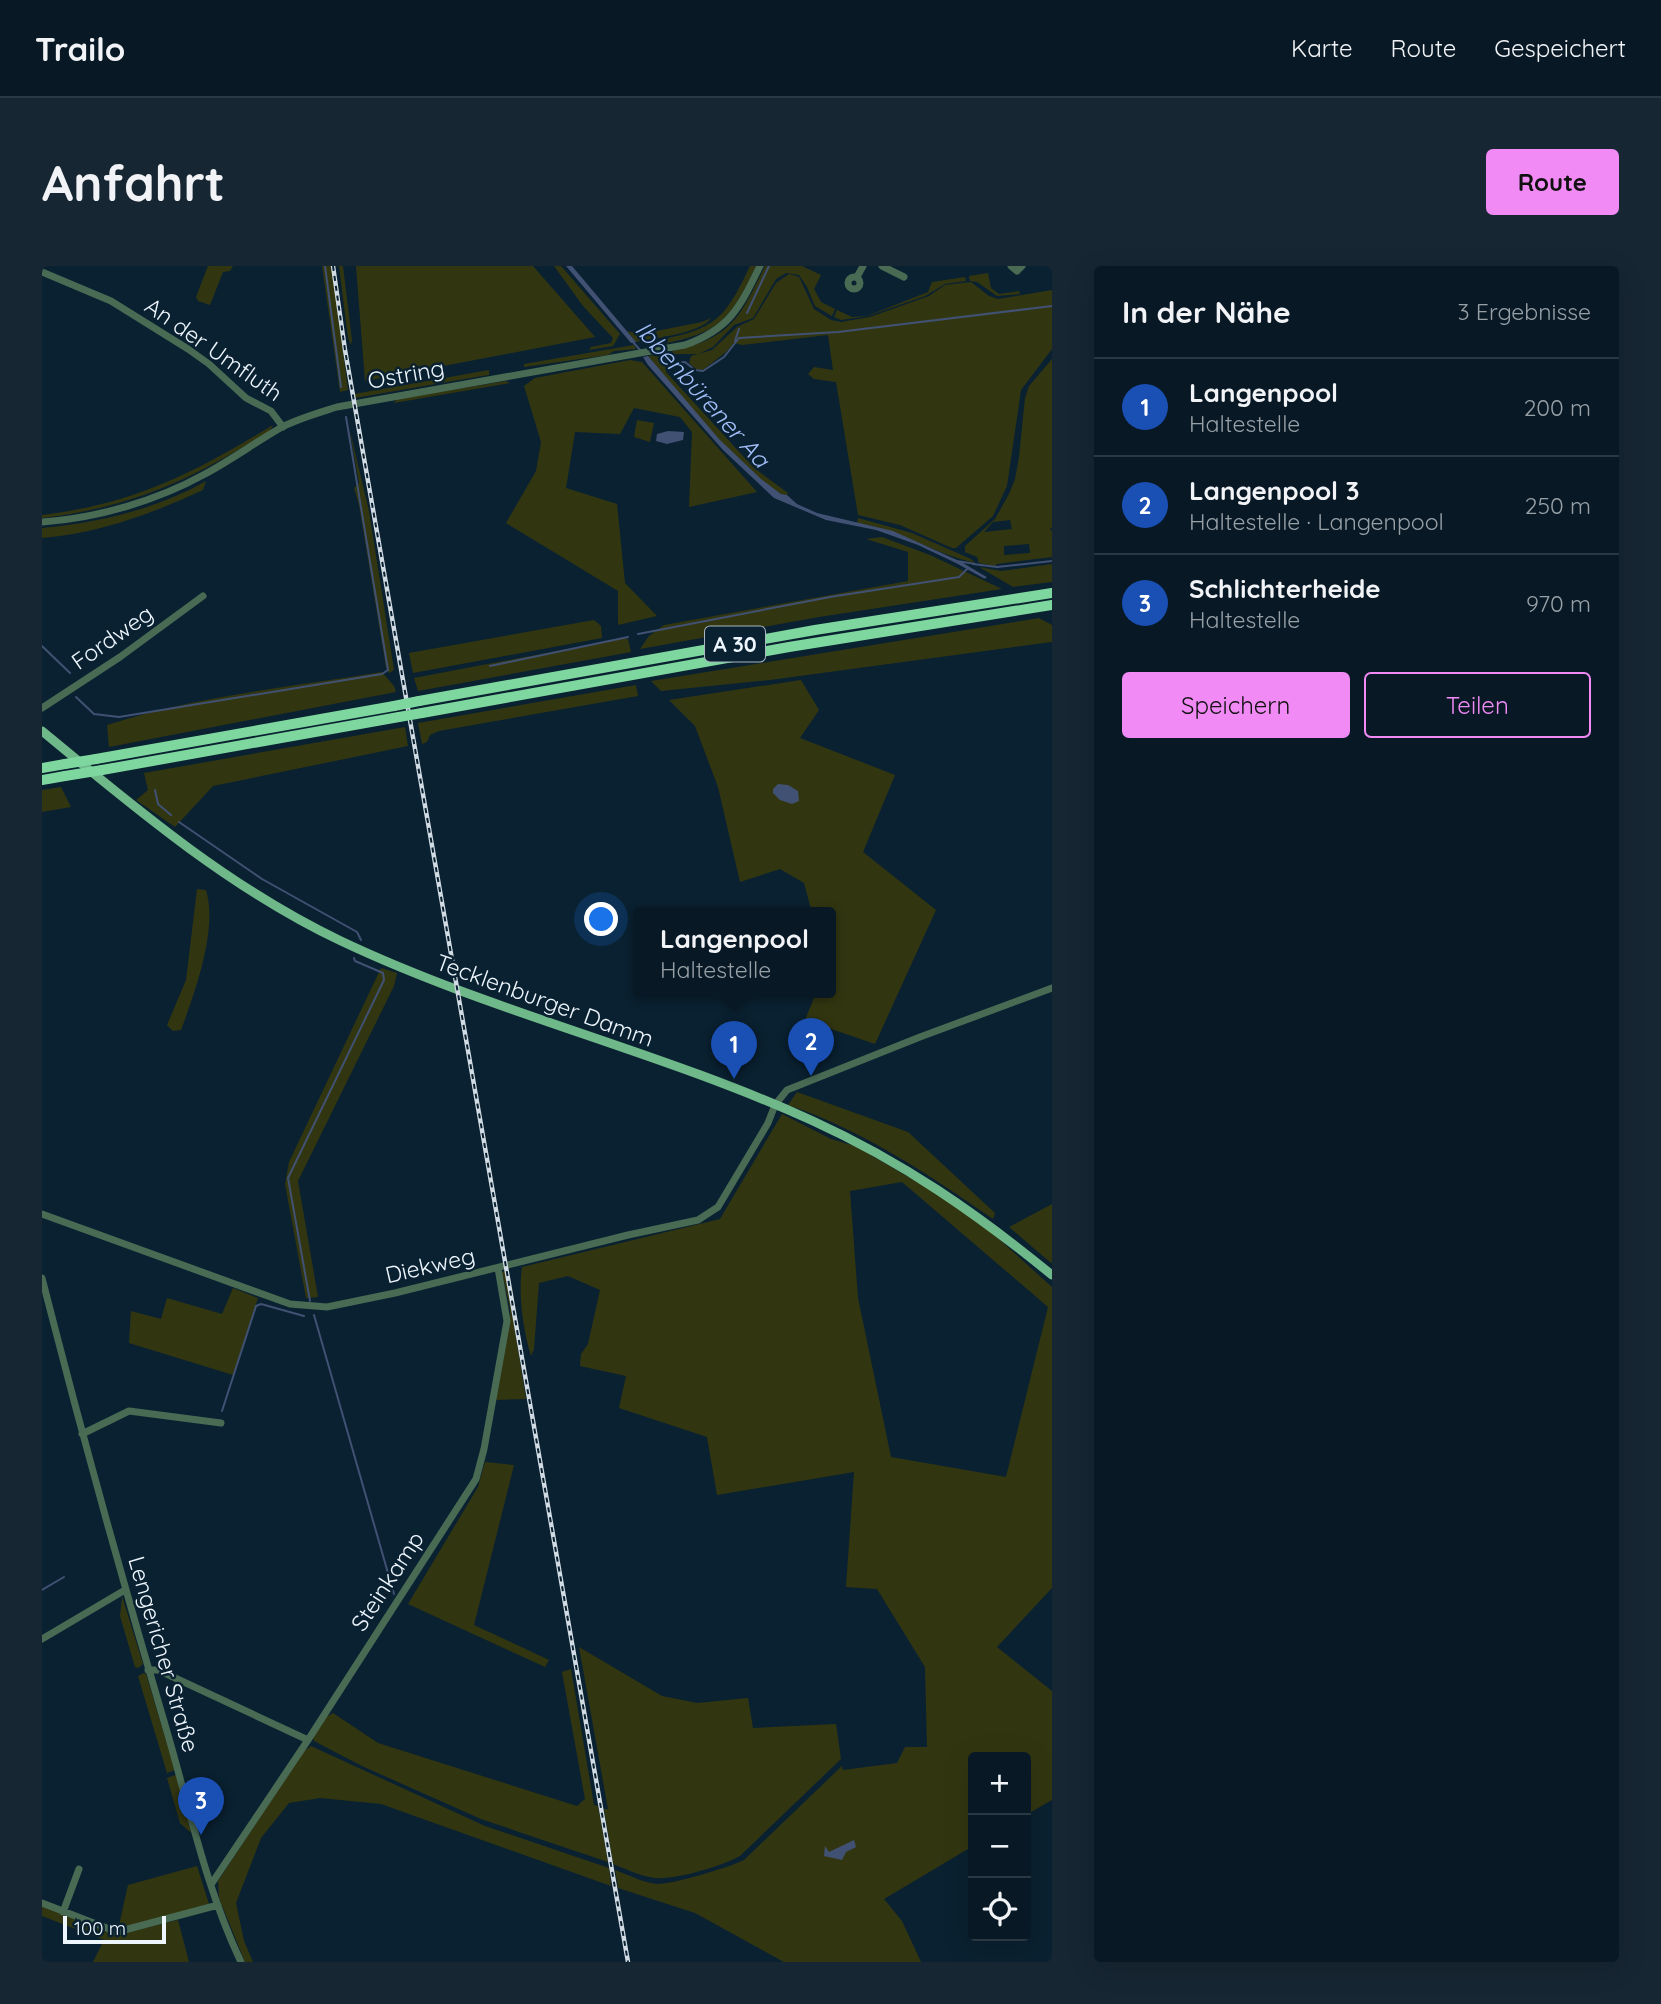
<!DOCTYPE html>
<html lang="de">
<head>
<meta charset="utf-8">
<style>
	:root { --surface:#081925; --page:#162632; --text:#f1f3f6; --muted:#98a0a7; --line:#293842; --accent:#f18af4 }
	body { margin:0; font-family:Quicksand,sans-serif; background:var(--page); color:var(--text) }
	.controls { position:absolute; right:21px; bottom:21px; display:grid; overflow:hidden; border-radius:7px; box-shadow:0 7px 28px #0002 }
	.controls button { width:63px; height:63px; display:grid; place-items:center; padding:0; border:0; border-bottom:2px solid var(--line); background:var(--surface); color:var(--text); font:35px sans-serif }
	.scale { position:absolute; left:21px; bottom:18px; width:103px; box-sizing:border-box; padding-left:7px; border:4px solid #eef6fd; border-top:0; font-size:19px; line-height:24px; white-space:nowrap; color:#eef6fd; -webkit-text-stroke:5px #0a2131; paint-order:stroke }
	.you { position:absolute; left:560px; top:654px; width:24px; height:24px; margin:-18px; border:5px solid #fff; border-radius:50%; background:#1a73e8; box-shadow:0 0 0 10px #1a73e833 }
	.badge { display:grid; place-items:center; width:46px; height:46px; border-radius:50%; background:var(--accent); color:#fff; font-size:23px; font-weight:700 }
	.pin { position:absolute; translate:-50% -58px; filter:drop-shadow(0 2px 4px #0008) }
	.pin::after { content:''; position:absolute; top:37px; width:24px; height:21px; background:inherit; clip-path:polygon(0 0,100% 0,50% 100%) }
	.popup { position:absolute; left:591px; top:641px; width:203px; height:91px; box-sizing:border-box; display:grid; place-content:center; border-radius:7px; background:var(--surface); filter:drop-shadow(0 2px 5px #0005); font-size:23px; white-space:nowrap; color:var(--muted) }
	.popup b { font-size:26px; color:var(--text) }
	.popup::after { content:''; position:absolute; left:50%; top:100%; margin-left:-14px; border:14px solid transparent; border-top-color:var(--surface) }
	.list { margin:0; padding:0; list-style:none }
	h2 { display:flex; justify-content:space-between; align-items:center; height:91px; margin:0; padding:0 28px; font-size:30px }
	h2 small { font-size:23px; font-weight:400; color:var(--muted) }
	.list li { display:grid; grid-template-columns:46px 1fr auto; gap:21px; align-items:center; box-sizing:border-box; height:98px; padding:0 28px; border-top:2px solid var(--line) }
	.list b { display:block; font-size:26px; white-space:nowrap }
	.list p { margin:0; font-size:23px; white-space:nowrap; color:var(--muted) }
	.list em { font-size:23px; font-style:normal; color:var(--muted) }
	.actions { display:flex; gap:14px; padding:21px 28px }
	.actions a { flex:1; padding:16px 0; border:2px solid var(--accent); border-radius:7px; text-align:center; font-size:24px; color:var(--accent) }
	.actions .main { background:var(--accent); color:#111 }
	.icon { flex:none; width:38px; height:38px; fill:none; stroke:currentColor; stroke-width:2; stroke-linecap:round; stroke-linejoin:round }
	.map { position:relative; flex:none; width:1010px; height:1696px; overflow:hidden; border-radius:7px }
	header { display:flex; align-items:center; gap:42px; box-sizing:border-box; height:98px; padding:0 35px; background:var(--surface); border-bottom:2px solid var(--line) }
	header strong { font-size:33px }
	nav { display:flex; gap:38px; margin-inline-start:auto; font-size:24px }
	.intro { display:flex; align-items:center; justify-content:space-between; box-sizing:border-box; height:168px; padding:0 42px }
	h1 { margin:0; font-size:49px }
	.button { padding:18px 32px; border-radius:7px; background:var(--accent); color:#111; font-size:24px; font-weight:700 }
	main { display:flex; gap:42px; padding:0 42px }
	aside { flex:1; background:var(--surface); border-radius:7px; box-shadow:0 7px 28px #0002 }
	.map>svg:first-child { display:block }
	.green { fill:#323610; fill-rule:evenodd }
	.water { fill:#415173 }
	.pier { fill:#0a2131 }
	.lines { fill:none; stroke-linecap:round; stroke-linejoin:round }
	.stream { stroke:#415173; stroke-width:2 }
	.minor { stroke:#496b54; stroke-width:7 }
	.major { stroke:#6fb889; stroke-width:9 }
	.highway { stroke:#7ed79e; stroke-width:10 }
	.rail-casing { stroke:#d1dbe3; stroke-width:4.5 }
	.rail { stroke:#0a2131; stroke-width:2; stroke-dasharray:5; stroke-linecap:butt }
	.highway-bridge { stroke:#7ed79e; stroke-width:10 }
	.labels { text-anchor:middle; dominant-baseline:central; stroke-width:5; stroke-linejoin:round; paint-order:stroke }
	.shield { fill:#0a2131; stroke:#aab6c0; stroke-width:2 }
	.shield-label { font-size:21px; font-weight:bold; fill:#eef6fd }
	.street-label { font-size:23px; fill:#eef6fd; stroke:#0a2131 }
	.water-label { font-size:24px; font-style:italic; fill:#a2bef9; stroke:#0a2131 }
</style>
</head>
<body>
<header>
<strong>Trailo</strong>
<nav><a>Karte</a><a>Route</a><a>Gespeichert</a></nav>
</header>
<div class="intro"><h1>Anfahrt</h1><a class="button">Route</a></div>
<main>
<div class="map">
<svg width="1010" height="1696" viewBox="0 0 1010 1696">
	<rect width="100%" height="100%" fill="#0a2131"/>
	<path class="green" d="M166,0H191L188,5L181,6L168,39L156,35L154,31Z
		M280,0H290L306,124L298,126Z
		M297,0H301L310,74L309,79L306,72Z
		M314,0H491L553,71L323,115Z
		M512,0H519L578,68L571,80L547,84L549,81L569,77L571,72L541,40Z
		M708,0H714C691,49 680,66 625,77L626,72C677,62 686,46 708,0Z
		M723,0H760L779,9L772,23L779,36L793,43L790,50L773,40L765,21L757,9L744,7L734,13L711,52L692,59L671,81L656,88H629L631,85C690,72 698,51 723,0Z
		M946,7L949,22L957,28L977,25L978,28L955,30L935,16L928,15L927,10Z
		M747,8L757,11L772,43L789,54L799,56L828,51L887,30L903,19L929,16L947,30L956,33L1010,24V83L979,124L965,220L951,250L914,282H910L858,259L816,249L794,116L772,113L766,108L772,101L791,104L786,69L700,79L692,77L684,86L661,104L654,103L647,97L649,90L670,84L695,61L712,53L734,17Z
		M923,11L924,15L903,18L883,30L826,50L799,54L792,51L795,44L810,51L825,50L886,26L890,16Z
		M669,52C659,67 613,72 594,76L585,65L599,68L660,56Z
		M592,79L594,83L572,85L566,89L482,101V98Z
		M620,88L623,90L624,106L712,202L746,227L745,229C720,230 624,113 606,90Z
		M1010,93V261L1008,263L1010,265V291L955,298L953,300L937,297L935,291L923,286V280L953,253L967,228L973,213L977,191L983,132L987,120ZM968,254L970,263L942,266L951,256ZM987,278L988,287L962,289V280Z
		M588,94L600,96L715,226L647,241L650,166L638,151L592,142L578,168L533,166L524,222L575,238L583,317L615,350L576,359V325L464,257L494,205L499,176L482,120L493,112Z
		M447,104V109L440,110L313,132L312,128Z
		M464,115L468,117L352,137L355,133Z
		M595,154L612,157L608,176L592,171Z
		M231,159L228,165C150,213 92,241 0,252V249C92,238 154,206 231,159Z
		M307,161L327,245L352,404L349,406L347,407L344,401L317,239L312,222L317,217Z
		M164,215L161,224C109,248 58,267 0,272V262C56,257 115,243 164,215Z
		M816,252L870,267L929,293L933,297C891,287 860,265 815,257Z
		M840,271L888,289L960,323L777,351L598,383L607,370L622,359L866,315V286L824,273Z
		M1010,298V316L971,321L937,301L959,305Z
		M997,352L1010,359V376L728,414L619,425L609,415Z
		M552,354L559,360L560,372L371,407L367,387Z
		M578,373H586L589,386L376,425L372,412Z
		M340,406L352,420L354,426L67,481L65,459C154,430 248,421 340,406Z
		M759,414L777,444L758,472L853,509L821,586L894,644L833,778L763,754L774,727H788V647H770L762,617L738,603L698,616L676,521L653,460L627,434Z
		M594,419L596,430L397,465L388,469L385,476L380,478L376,457Z
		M363,461L366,480L171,520L133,561L94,534L106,524L102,507Z
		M19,521L29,541L0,546V524Z
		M155,623L164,624C176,663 153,726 139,764L131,765L125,759L144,714Z
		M339,702L355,707L352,720L256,915L276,1031L264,1032L243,918L247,896Z
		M755,826L866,866L953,947L951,953C889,910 819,863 746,839Z
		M740,848L789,873L813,880L894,927L949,966L1010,1021V1322L955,1381L1010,1425V1534L984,1549V1491H931V1580L842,1633L860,1655L879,1696H742L653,1647L576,1622L573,1604C587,1609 601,1617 616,1618C631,1618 686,1602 702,1594L800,1500L801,1504L855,1497L863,1481H885L883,1401L835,1323L804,1321L812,1206L675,1229L665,1171L577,1142L584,1110L538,1100L539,1088L546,1078L558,1024L526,1010L497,1017L492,1083L489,1090C481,1063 476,1029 480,1001L678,953ZM860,916L1006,1041L964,1211L849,1191L816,1032L808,925Z
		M1010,938V996L1009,997L967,961Z
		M463,1005L484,1133L453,1134L468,1057V1042L460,1006Z
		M191,1022L216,1032L191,1109L87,1077L89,1045L119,1053L125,1032L180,1048Z
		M443,1196L472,1199L432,1359L507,1394L503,1401L366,1338L436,1221Z
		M80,1330L101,1398L96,1402L93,1401L78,1350Z
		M537,1381L620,1430L655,1437L706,1432L711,1462L794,1458L799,1493L698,1590C680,1600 633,1614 613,1612C598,1610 584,1603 571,1598L562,1543H566Z
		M529,1403L552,1539L556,1540L566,1596L439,1553L320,1500L272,1475L271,1471L284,1451L291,1447L336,1477L535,1540L543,1533L520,1406Z
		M102,1407L104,1408L133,1504L125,1507L96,1410Z
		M269,1480L443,1560L567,1602L569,1620L339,1538L278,1532L247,1537L219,1572L194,1637L202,1675L211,1696H203L177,1632L176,1615L262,1485Z
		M134,1509L149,1565L148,1566L138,1557L125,1512Z
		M155,1600L167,1638L76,1664L86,1619Z
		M0,1640L75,1669L136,1654L147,1696H51L62,1674L0,1650Z"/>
	<path class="water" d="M524,0H530L594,76L589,77Z
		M606,90L677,173L719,213L739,228L745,229L755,238L775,247L851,265L915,294L933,297L934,299L921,297L1010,350L914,297L876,279L834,264L784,254L732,232L681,184L606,99L601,91Z
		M626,165L642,166L641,174L625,178L614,175L615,168Z
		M736,518L746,519L756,525L757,535L750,538L738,534L731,527V523Z
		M812,1574L814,1581L804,1586L800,1594L782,1590L783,1580L787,1586Z"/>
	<path class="pier" d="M949,309L1010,343V350L942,313Z"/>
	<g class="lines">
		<path class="stream" d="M283,0L299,121
			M705,47L727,0
			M693,75L697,63
			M591,76L599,85
			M634,97L643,96L653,104L661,105L682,91L697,72L796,66L1010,40
			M931,298L955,301L1010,295
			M596,368L788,331L917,311L925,303
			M0,380L28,407
			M448,400L586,371
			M34,431L52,448L77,451L340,408L346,404L304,151
			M113,524L116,538L129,549
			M137,556L220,613L315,666L319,674
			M268,1035L246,912L342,714L341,707L313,695L312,692
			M272,1049L352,1328
			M180,1145L214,1040L219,1038L262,1050
			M0,1324L22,1311"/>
		<path class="minor" d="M840,0L862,11
			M969,0L975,5L980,0
			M0,6L69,35L146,83L167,98L204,132L229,145L241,161
			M806 17a6 6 0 1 1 12 0a6 6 0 1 1-12 0Z
			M815,11L821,0
			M0,256C56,252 114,235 163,208C189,194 214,176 240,161C258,152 276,147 295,141L643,79C688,63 698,41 718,0
			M0,442L78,391L161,330
			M0,948L248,1038L285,1041L353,1027L586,969L656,954L676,941L726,857L733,839L745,824L878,771L1010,722
			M0,1012C39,1165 81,1317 126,1469C148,1545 165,1625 199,1696
			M40,1168L87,1145L179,1157
			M0,1373L83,1324
			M106,1404H116L266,1474
			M170,1617L266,1474L434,1213L442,1183L465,1055L456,1002
			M0,1637L75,1666L176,1639
			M21,1646L37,1603"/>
		<path class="major" d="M0,465C93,542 189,623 299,675C451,747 618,785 771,855C861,896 934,947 1010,1009"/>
		<path class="highway" d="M377,435L773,364L1010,327
			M380,447L747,381L1010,339
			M54,493L352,440
			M0,502L23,498
			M60,504L357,451
			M0,514L23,510"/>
		<defs>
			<path id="rail" d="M291,0L303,84L586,1696"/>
		</defs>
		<use href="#rail" class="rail-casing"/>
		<use href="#rail" class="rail"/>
		<path class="highway-bridge" d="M352,440L377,435
			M357,451L380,447
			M23,498L54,493
			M23,510L60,504"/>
	</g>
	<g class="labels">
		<rect class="shield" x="663" y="360.5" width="60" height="35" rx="5"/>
		<g class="shield-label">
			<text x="693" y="378">A 30</text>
		</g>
		<g class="street-label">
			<text transform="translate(172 83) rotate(35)">An der Umfluth</text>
			<text transform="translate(364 108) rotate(-10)">Ostring</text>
			<text transform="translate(70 371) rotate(-35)">Fordweg</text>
			<text transform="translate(503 734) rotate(20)">Tecklenburger Damm</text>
			<text transform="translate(388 999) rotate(-13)">Diekweg</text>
			<text transform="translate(345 1315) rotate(-57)">Steinkamp</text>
			<text transform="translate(122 1388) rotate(74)">Lengericher Straße</text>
		</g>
		<g class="water-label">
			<text transform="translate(661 128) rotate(48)">Ibbenbürener Aa</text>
		</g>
	</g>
</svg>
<div class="controls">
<button>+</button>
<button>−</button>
<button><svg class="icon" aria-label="locate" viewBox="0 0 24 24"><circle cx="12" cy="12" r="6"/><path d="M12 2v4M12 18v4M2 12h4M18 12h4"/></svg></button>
</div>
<div class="scale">100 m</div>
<div class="you"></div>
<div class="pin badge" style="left:692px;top:813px;background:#1a4fb4">1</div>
<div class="popup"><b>Langenpool</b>Haltestelle</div>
<div class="pin badge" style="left:769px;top:810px;background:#1a4fb4">2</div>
<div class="pin badge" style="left:159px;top:1569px;background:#1a4fb4">3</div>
</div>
<aside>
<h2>In der Nähe<small>3 Ergebnisse</small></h2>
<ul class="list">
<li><span class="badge" style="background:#1a4fb4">1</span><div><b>Langenpool</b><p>Haltestelle</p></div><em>200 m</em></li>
<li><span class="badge" style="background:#1a4fb4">2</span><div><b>Langenpool 3</b><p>Haltestelle · Langenpool</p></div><em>250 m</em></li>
<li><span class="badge" style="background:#1a4fb4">3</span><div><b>Schlichterheide</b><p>Haltestelle</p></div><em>970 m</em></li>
</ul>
<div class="actions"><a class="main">Speichern</a><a>Teilen</a></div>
</aside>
</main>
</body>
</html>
